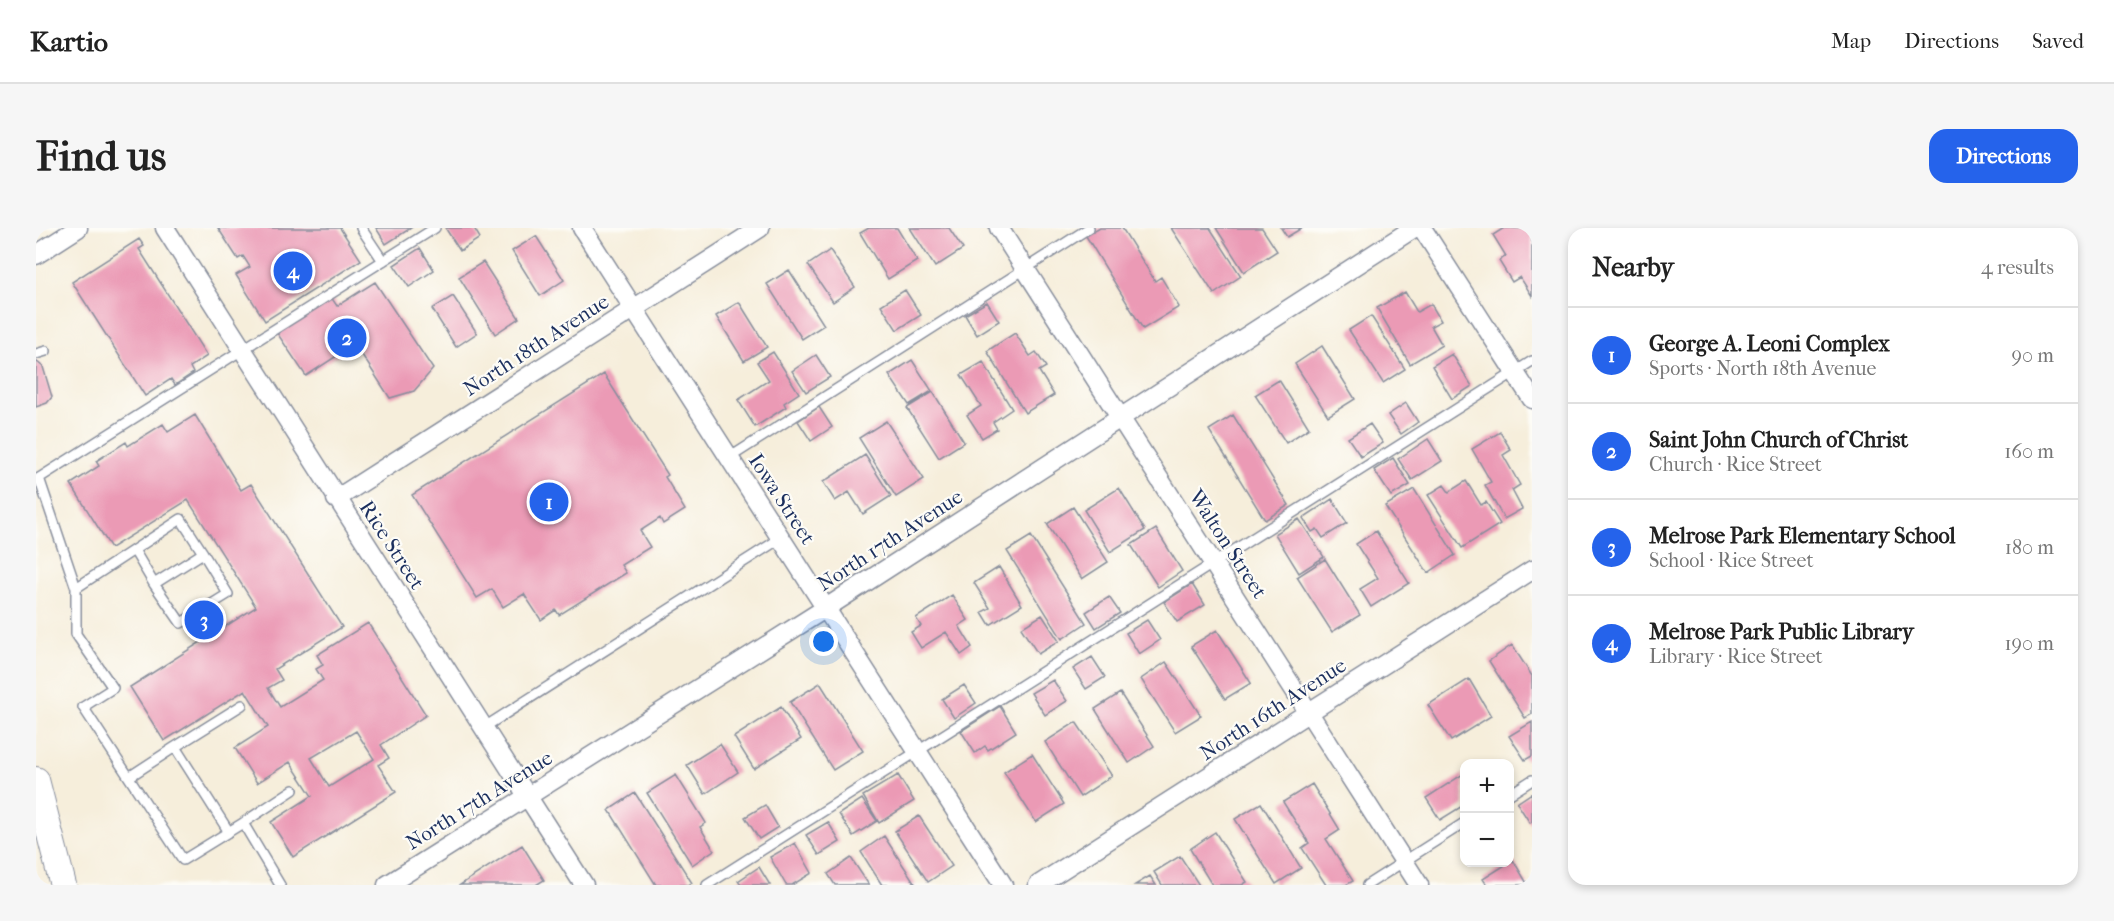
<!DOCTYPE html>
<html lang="en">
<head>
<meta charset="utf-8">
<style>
	:root { --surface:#fff; --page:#f6f6f6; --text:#222; --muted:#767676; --line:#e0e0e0; --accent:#2563eb }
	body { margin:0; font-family:"IM FELL French Canon",serif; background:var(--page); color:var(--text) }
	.controls { position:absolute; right:18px; bottom:18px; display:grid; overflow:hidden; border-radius:12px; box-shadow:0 3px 9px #0003 }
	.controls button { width:54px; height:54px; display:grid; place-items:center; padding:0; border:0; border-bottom:2px solid var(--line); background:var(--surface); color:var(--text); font:30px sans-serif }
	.you { position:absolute; left:788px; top:414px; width:21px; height:21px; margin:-15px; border:4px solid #fff; border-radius:50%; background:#1a73e8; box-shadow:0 0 0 9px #1a73e833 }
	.badge { display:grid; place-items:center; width:39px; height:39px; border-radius:50%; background:var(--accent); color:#fff; font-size:20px; font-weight:700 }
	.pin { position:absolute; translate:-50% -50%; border:3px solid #fff; box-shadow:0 2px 6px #0006 }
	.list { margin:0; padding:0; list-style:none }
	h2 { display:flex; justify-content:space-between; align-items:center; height:78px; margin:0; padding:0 24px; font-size:26px }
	h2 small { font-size:20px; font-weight:400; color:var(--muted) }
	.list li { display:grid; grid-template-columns:39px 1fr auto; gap:18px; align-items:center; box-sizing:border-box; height:96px; padding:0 24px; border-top:2px solid var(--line) }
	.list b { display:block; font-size:22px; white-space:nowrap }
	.list p { margin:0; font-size:20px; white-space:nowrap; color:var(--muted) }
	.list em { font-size:20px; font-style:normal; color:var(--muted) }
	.map { position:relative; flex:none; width:1496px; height:657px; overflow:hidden; border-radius:18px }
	header { display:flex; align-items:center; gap:36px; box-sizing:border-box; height:84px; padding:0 30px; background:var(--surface); border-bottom:2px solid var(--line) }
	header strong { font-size:28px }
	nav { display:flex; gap:33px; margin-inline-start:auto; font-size:21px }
	.intro { display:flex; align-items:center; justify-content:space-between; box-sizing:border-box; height:144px; padding:0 36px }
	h1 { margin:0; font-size:42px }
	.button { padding:15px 27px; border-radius:18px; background:var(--accent); color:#fff; font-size:21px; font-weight:700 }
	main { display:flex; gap:36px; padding:0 36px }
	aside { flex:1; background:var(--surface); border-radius:18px; box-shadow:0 3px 9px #0003 }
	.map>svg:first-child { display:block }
	.building { fill:#eb9ab5; fill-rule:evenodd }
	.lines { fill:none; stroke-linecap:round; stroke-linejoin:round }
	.service-casing { stroke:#888e9c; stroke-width:12 }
	.minor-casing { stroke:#888e9c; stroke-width:21 }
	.secondary-casing { stroke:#888e9c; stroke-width:28 }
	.service { stroke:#fff; stroke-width:9 }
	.minor { stroke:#fff; stroke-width:18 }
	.secondary { stroke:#fff; stroke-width:26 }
	.labels { text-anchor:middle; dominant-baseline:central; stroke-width:4.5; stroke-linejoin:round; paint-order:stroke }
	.street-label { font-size:21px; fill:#1b2f5e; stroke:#fdfcf7 }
</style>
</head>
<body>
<header>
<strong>Kartio</strong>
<nav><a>Map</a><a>Directions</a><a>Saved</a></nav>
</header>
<div class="intro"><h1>Find us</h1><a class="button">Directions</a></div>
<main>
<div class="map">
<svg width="1496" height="657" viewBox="0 0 1496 657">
	<rect width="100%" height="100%" fill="#fdfcf7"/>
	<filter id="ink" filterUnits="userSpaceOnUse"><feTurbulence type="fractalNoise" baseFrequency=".0167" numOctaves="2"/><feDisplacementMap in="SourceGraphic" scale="12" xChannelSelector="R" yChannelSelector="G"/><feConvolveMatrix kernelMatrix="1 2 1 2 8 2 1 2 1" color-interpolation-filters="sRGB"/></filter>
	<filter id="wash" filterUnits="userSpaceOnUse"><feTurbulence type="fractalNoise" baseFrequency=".008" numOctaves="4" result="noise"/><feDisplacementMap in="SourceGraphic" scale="24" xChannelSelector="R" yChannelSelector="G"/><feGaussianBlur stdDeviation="1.35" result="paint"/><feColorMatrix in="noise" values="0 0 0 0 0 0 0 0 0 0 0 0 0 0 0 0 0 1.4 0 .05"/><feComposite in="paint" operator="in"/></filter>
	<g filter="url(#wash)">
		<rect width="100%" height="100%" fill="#f6eedb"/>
		<g id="blocks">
			<path class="building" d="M182,0H304L325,32L229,93L200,47L214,39L207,28L202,31Z
				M340,0H375L350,16Z
				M411,0H438L444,10L424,23L410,1Z
				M833,0H861L881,33L852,51L824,5Z
				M874,0H913L927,21L899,39Z
				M1064,0H1086L1119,53L1125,49L1143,79L1107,101L1050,8Z
				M1135,0H1174L1205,48L1178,66Z
				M1180,0H1226L1241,23L1208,44Z
				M1245,0H1266L1251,9Z
				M1468,0L1496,1V68L1484,49L1476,54L1463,33L1470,28L1457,7Z
				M500,8L528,52L504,68L476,23Z
				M103,11L108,18L103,21L171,128L154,139L157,145L139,157L135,151L109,168L36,54Z
				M384,20L398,42L373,59L358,37Z
				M794,22L819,59L797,74L772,37Z
				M447,34L483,90L459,106L423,49Z
				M753,42L788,97L766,111L731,56Z
				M339,54L397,141L378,163L354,170L319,116L270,148L241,105L295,69L301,78Z
				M869,62L885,87L861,102L845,77Z
				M1369,64L1381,84L1395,76L1405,93L1395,98L1406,117L1374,136L1341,80Z
				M417,68L441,105L420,119L396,81Z
				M703,74L731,119L708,133L680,88Z
				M951,74L963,93L941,107L929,87Z
				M1335,88L1369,141L1347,155L1313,102Z
				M979,105L994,128L1000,124L1010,139L1003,143L1018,167L989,185L951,123Z
				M1286,118L1319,171L1292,188L1259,136Z
				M737,124L763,165L748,175L750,179L719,199L702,172L733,152L721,134Z
				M1416,126L1436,158L1416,171L1396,138Z
				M780,127L794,149L770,164L756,143Z
				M876,132L896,163L873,177L853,147Z
				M0,133L7,139L16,169L11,175L0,179Z
				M947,134L976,181L957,194L961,201L946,210L931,187L945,178L925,147Z
				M568,146L632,247L629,249L649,282L627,296L624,290L604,303L614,319L585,337L590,345L523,387L520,382L505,392L488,366L467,379L456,361L441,370L376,267Z
				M1243,152L1273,200L1250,215L1219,167Z
				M897,164L928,214L903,230L871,180Z
				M1370,175L1382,194L1365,206L1352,187Z
				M783,179L796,199L775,213L762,193Z
				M159,187L205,262L215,256L306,399L239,441L246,452L232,460L244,479L287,452L280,441L287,437L281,427L332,395L390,487L345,517L353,530L342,537L360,564L257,629L235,594L276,568L254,534L221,555L199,520L232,499L209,462L128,513L94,459L220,379L152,272L75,320L35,256L63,238L60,233L90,214L92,218L127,196L132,204ZM320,503L338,531L293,559L275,530Z
				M1197,187L1253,277L1229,292L1173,202Z
				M850,193L888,251L860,269L823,210Z
				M1334,196L1347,215L1325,229L1312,210Z
				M1464,204L1475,222L1467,227L1484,257L1476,262L1486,281L1468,291L1449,257L1455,254L1436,221Z
				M1392,211L1406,233L1376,252L1362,231Z
				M829,227L855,268L827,286L813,264L799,273L787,254Z
				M1357,230L1374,257L1355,268L1338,242Z
				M1430,253L1445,277L1450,274L1464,296L1426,320L1392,267L1408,257L1413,264Z
				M1083,260L1109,302L1074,324L1048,282Z
				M1378,261L1419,327L1392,345L1349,278Z
				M1296,271L1311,295L1287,310L1281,301L1276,304L1267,290Z
				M1037,279L1072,334L1046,351L1011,296Z
				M1263,291L1288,329L1263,345L1239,306Z
				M1120,301L1146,343L1122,359L1095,317Z
				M1340,303L1373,355L1335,379L1324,361L1342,350L1320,316Z
				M995,308L1050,395L1026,411L971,323Z
				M1289,331L1324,387L1296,404L1261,349Z
				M963,339L986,377L954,397L946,384L954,380L938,355Z
				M1156,356L1169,377L1141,394L1128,374Z
				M916,367L932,392L923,398L936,419L925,427L910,404L885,420L875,404L885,398L880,390Z
				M1073,369L1084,385L1060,400L1050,384Z
				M1006,387L1023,413L1002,426L985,400Z
				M1111,392L1124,412L1103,426L1090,405Z
				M1181,402L1215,455L1189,471L1155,418Z
				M1476,417L1496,448V486L1489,490L1453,433Z
				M1056,429L1069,449L1050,461L1037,441Z
				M1130,434L1165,488L1139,504L1105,451Z
				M1433,451L1455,488L1415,513L1392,477Z
				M1017,452L1031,473L1009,487L995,465Z
				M784,455L827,523L797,542L754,474Z
				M928,457L940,475L918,490L906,471Z
				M1084,465L1118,518L1093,535L1059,481Z
				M964,478L980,504L952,522L949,518L939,525L925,503Z
				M745,479L765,511L718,541L698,509Z
				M1040,494L1076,548L1044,569L1009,514Z
				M1496,494V528L1489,532L1473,508Z
				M684,516L702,544L669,566L651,537Z
				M996,526L1028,576L1000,594L968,544Z
				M1427,546L1428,577L1404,592L1390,570Z
				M640,547L670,595L664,599L678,622L656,637L611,565Z
				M862,547L878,573L843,595L827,568Z
				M1276,556L1304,602L1290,611L1317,653L1310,657H1290L1266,620L1273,615L1247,574Z
				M599,565L656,655L652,657H620L573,582Z
				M1496,565V594L1494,595L1481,575Z
				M826,571L841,593L817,608L803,586Z
				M1225,575L1265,640L1240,656L1199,591Z
				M729,577L742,599L723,611L709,589Z
				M883,588L916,638L892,654L859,603Z
				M792,594L804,614L783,627L770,607Z
				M1179,604L1211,654L1206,657H1176L1154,621Z
				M848,608L880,657H846L825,624Z
				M759,615L776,645L756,657H750L734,629Z
				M486,617L508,652L500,657H424Z
				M1144,628L1163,657H1126L1118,644Z
				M815,630L833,657H799L792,646Z
				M1477,632L1492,657H1451L1447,651Z
				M723,639L734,657H705L702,653Z
				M1114,648L1120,657H1099Z"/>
		</g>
	</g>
	<g filter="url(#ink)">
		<use href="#blocks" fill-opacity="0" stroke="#888e9c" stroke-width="1.5"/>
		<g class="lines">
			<defs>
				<path id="service" d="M325,0L347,33
					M0,126L10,123
					M693,230L1053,0
					M3,250L40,360
					M0,252L399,0
					M98,322L118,356L167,325L145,291L40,360V406L77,460L47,479L147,632L207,595L244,657
					M118,356L145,395L192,366L167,325
					M447,500L745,310
					M139,519L206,477
					M93,549L139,519L193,604
					M1474,566L1496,552
					M207,595L257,562
					M671,657L1496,133
					M1331,657L1428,595"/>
				<path id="minor" d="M129,0L548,657
					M546,0L967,657
					M963,0L1383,657
					M1386,0L1496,171
					M0,27L42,0
					M300,271L724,0
					M351,657L790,380L1378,0
					M1002,657L1496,342"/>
				<path id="secondary" d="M0,552L27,657"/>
			</defs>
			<use href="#service" class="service-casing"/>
			<use href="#minor" class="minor-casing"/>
			<use href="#secondary" class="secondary-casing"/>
			<use href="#service" class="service"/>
			<use href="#minor" class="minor"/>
			<use href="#secondary" class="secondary"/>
		</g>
	</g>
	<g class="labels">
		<g class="street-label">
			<text transform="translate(500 117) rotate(-33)">North 18th Avenue</text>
			<text transform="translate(746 271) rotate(57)">Iowa Street</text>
			<text transform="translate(854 312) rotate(-33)">North 17th Avenue</text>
			<text transform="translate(1192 316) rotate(57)">Walton Street</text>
			<text transform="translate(356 317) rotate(57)">Rice Street</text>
			<text transform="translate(1237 481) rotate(-33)">North 16th Avenue</text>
			<text transform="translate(443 572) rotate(-32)">North 17th Avenue</text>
		</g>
	</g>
</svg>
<div class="controls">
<button>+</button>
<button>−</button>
</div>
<div class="you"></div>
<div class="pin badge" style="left:513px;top:274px">1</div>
<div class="pin badge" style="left:311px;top:110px">2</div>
<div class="pin badge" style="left:168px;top:392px">3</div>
<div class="pin badge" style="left:257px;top:43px">4</div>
</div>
<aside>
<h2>Nearby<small>4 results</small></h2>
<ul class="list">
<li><span class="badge">1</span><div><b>George A. Leoni Complex</b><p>Sports · North 18th Avenue</p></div><em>90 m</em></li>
<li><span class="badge">2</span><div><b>Saint John Church of Christ</b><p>Church · Rice Street</p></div><em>160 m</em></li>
<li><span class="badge">3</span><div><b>Melrose Park Elementary School</b><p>School · Rice Street</p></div><em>180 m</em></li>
<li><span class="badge">4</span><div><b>Melrose Park Public Library</b><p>Library · Rice Street</p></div><em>190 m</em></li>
</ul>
</aside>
</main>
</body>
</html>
